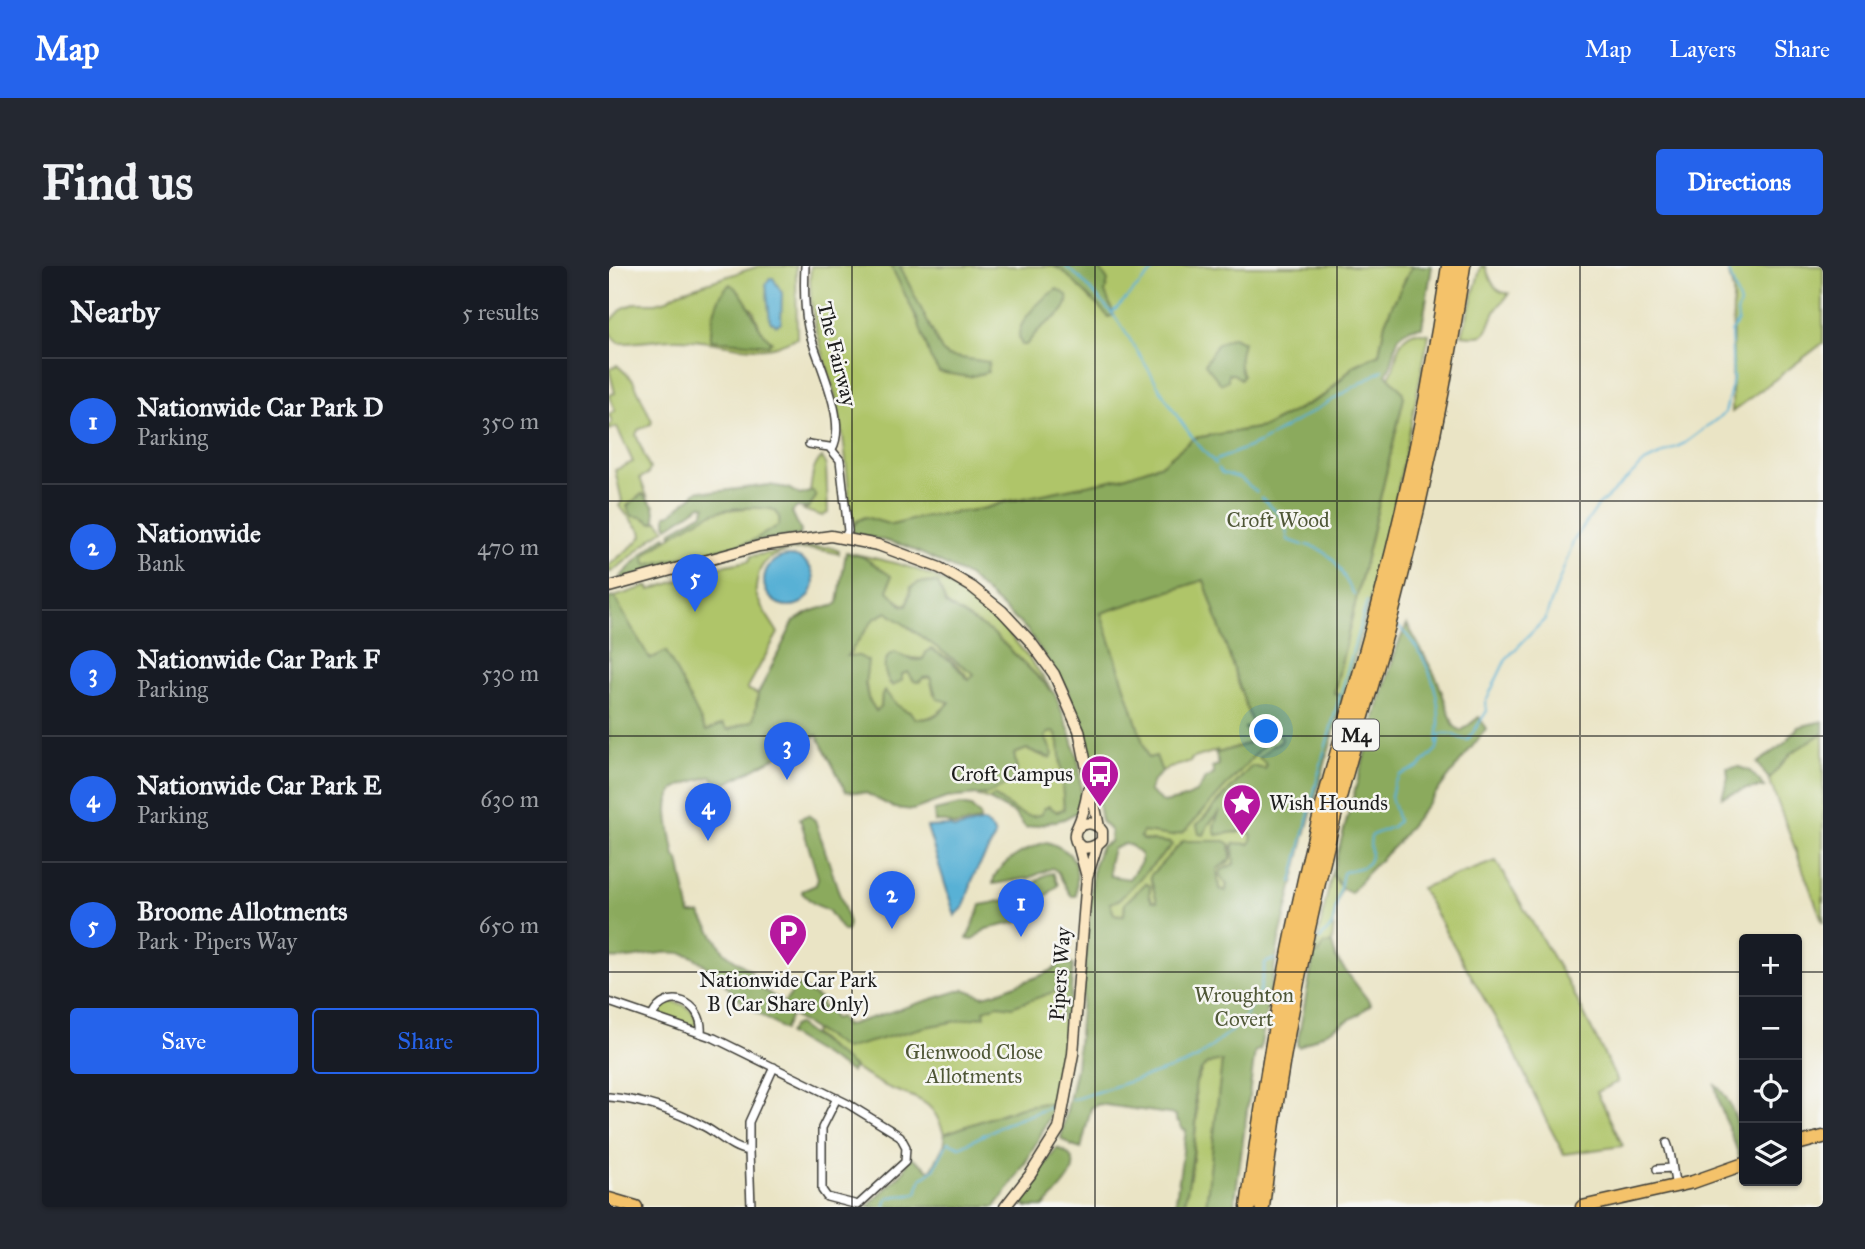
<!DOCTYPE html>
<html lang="en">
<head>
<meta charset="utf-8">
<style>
	:root { --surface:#171b24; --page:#242831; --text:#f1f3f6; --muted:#9ea1a6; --line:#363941; --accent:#2563eb }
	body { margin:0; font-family:"IM FELL Great Primer",serif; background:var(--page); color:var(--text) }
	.controls { position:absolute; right:21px; bottom:21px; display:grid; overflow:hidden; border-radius:7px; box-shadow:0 2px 5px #0004 }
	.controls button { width:63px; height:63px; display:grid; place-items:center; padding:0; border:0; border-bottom:2px solid var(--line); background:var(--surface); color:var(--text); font:35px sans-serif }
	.you { position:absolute; left:658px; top:466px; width:24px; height:24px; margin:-18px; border:5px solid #fff; border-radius:50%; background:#1a73e8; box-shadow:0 0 0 10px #1a73e833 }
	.badge { display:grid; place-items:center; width:46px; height:46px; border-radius:50%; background:var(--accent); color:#fff; font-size:23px; font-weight:700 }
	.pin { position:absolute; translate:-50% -58px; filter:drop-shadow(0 2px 4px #0008) }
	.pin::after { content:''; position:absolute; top:37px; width:24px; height:21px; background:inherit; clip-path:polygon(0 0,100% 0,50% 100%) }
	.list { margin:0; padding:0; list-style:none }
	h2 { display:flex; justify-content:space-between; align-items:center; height:91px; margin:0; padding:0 28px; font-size:30px }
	h2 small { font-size:23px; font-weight:400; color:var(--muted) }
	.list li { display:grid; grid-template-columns:46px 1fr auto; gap:21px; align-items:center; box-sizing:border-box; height:126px; padding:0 28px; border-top:2px solid var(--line) }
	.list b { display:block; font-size:26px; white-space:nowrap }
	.list p { margin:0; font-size:23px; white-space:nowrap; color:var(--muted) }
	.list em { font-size:23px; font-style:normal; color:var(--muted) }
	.actions { display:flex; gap:14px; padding:21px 28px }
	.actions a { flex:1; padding:16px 0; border:2px solid var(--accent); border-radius:7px; text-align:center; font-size:24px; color:var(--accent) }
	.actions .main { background:var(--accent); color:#fff }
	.icon { flex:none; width:38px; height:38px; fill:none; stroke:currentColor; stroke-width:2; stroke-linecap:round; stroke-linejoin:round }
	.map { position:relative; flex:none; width:1214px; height:941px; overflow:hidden; border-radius:7px }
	header { display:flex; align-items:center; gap:42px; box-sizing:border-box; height:98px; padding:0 35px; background:var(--accent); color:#fff }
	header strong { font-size:33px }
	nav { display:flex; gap:38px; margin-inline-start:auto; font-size:24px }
	.intro { display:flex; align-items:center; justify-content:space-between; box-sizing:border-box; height:168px; padding:0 42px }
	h1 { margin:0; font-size:49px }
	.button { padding:18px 32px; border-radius:7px; background:var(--accent); color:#fff; font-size:24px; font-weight:700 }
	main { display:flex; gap:42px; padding:0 42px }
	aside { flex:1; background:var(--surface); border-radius:7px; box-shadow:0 2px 5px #0004 }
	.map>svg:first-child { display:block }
	.green { fill:#afc569; stroke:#667042; stroke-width:2; fill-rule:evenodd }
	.forest { fill:#8baa5d; stroke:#54633c; stroke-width:2; fill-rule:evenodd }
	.water { fill:#58b1d5; stroke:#3a6678; stroke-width:2 }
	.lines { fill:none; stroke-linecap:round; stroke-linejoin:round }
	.stream { stroke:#58b1d5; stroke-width:2 }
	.minor-casing { stroke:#3b3a35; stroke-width:10 }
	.secondary-casing { stroke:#3b3a35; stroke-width:13 }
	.primary-casing { stroke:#3b3a35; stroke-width:15 }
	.motorway-casing { stroke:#3b3a35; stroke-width:17 }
	.minor { stroke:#fff; stroke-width:7 }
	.secondary { stroke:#fbe7c3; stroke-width:10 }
	.primary { stroke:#f4c26a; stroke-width:12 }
	.motorway { stroke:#f4c26a; stroke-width:14 }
	.grid { fill:none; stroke:#1c1c1c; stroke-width:2; stroke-opacity:0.55 }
	.labels { text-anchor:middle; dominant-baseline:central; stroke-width:5; stroke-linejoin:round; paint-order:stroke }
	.shield { fill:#f6f6f2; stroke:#5d5d5c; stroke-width:2 }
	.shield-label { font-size:19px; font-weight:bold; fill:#1c1c1c }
	.street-label { font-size:21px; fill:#1c1c1c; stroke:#f6f6f2 }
	.park-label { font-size:21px; fill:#4f5737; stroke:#f6f6f2 }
	.poi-label { font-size:21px; fill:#1c1c1c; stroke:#f6f6f2; text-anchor:end }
</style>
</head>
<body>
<header>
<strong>Map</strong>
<nav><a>Map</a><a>Layers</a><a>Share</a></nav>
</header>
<div class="intro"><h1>Find us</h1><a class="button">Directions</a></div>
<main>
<aside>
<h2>Nearby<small>5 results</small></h2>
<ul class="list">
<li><span class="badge">1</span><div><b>Nationwide Car Park D</b><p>Parking</p></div><em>350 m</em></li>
<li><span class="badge">2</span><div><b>Nationwide</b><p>Bank</p></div><em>470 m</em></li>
<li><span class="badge">3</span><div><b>Nationwide Car Park F</b><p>Parking</p></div><em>530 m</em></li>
<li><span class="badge">4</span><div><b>Nationwide Car Park E</b><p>Parking</p></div><em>630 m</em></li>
<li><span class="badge">5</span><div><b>Broome Allotments</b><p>Park · Pipers Way</p></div><em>650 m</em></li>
</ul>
<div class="actions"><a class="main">Save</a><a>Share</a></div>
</aside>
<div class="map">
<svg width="1214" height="941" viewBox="0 0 1214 941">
	<rect width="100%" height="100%" fill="#f6f6f2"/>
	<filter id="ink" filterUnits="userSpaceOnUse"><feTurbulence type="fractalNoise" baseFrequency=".0143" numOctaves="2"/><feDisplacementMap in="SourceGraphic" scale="14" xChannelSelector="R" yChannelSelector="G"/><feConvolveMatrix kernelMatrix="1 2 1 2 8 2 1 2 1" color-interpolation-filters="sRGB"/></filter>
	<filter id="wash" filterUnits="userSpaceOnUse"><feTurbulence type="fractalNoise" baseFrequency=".00686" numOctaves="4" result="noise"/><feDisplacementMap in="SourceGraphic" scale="28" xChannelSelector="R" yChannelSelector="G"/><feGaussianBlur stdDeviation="1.57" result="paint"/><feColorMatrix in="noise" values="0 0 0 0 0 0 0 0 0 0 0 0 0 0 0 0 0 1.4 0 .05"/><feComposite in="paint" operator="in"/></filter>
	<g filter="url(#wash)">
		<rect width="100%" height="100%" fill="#eae4c5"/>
		<path class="green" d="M150,0H187L188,72C178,75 167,82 157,82C125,84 96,72 65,73C57,73 13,78 10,77C5,75 2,69 0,65L1,56L14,42L27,37H46L55,35L70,26ZM115,23L144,44L153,67L162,75L102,66Z
			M202,0H803L783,40L776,57L770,88L744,100L717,128L655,161L585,172L553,198L512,212L396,236L374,243L314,251L283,259L256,251L248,255L243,262C239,221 237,178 228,138C218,89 196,52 202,0Z
			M872,0H876C881,12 885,28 900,27C897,34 890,38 886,46C876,66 882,73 853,69Z
			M1118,0H1214V77L1123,146L1124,25Z
			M806,66L820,68L783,253L735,430L725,428L795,131L779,112C792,96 782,74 806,66Z
			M8,99L24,114L43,155L42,158L29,164L27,169L41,203L39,208L31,212L38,230L33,228L18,240L21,248L33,251L44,257L49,255L56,263C35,276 21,295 0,307V299L28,276L33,270L32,265L10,240L13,235L6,204L24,196L8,161L0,164V159L3,157L0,148L6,145L0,129L6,127L0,103Z
			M213,191L217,200L219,247L213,250L194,244L199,242L207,231L204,226H201C203,213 203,200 213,191Z
			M149,241L166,244L171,252L170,259L141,276L38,299L35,292L40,286L91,251L106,245Z
			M201,281H221L230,285V288C205,280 154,279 149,311C148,316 146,323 147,328C151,341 162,355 169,367L138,423L149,428L145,454L118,464L97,466L57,386L41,394L5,331L39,320L41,324L117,299L140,295L142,290Z
			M237,286C263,292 290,296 316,307C371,329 410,375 442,423L385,368L337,338L329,318L311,316L302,321L298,340C276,333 269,300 253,291C249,289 241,288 237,286Z
			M595,314L643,458L641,477L609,487L607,485L582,493V495L552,505L547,490L539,493L492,347Z
			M278,346L366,408L361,414C350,399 336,387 318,385L314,393L294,391L280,417L284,420L293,408L300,406L305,415L309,416L314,412L321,411L325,428L341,436C315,464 297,455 276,426L273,428L272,441L267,445L259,432L256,412L238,391L265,352Z
			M446,466L450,476L455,543L427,551L414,550L385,530L380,534L368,530L379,528L408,504L405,488L418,483L438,492L436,471L439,467Z
			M666,467H669L673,472L672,476L651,493L658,500L656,504L643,500L588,559L598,560L610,545L607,554L627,567L634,565L641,567L644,573L642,577L623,580L626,589L624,601L619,600L617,625L610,623L608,603L620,596L623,589L621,578L616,575H574L542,613L548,635L546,637C541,633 540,629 541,624L516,637L515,649L505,648L501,637L562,577L534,574L531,571L534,566L623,514Z
			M1214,467V657L1160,513L1182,487Z
			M887,595L963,724L1009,816L988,826L1014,880L955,888L936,852L905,785L812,622Z
			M723,607L732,622L726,644L723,677L715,678L710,687L705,688Z
			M448,724L456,756L460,749L455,803L445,840L436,837L412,841L335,868C325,836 313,834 285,824C274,820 262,812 251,806C235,795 219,781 204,768L207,762L231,774Z
			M63,736C78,738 86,744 88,759L84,762L49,749V743Z
			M605,795H613L597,941H575L584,894L588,850L586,819L595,799Z"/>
		<path class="forest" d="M282,0H291L333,85L339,90L380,96L379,106L360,111L330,106L321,91L309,55Z
			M443,0H489L499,15L496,26L505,49L500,51L453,4Z
			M803,0H823L813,61C777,63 792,88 777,108L793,125L795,131L725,427L735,430L695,572L670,675L651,784L646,785L625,941H597L613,795C600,794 593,800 588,812C583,825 588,841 587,855C585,884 581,912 575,941H566L577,864L573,863L571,857L567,854V849L490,838L482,842L472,883L463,880L452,872L467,802L484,602L492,580L501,576L502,565L492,555L481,488L458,423L418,364L359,310L297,280L244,267L243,262L248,255L256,251L283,259L314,251L374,243L396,236L512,212L553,198L585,172L655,161L717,129L745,100L770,88L776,57L783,40ZM595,314L643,458L636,462L641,477L609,487L608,484L606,485L610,499L603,501L605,508L595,514C589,532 571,533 555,537L540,525L544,515L553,506L547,490L539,492L492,347ZM666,467H669L673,472L672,476L664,479L650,492L658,499L656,503L643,500L588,559L590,568L595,569L599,559L611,545L605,560L607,569L634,565L641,567L643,570L641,578L624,577L625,598L612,604C610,611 612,613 618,618L617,625L610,623L608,603L622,593L621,578L616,575H574L541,610L548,635H543L540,629L541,620L537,617L516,637L515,649L508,650L505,648L501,637L510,634L563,579L562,577L534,574L531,571L534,566L563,570L575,566ZM515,578L521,579L532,589V596L520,613L501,610L500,597L504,583Z
			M121,18C143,32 143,60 162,75L160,79L102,74C101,57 107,29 121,18Z
			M448,23L458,29C461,46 444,52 432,62C427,66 422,73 417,79H413C400,61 433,32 448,23Z
			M624,71L634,76C631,88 628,98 634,109L632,113L624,108H619V114L612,118L596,98L608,78Z
			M160,219L179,222L191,229L204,225L207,231L199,242L188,241L183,246L192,265L191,269L160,273L13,313L11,311C26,297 38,281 56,270L58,272L40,286L35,292L38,299L141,276L170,259C171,252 170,245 162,243C116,238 100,246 62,270L63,265L94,247L97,240L92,239L64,258L59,261L57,258V249L62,248L90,224L104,226Z
			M33,228L45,240L47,255L44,257L33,251L23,250L18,240Z
			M237,286L254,291L282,310L279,325L293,339L298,340L302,321L311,316L329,317L337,338L385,368L446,428L462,469L470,498L472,526L468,546L455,553L417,562L405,547L380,534L385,530C399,539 415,556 433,548L434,543L440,540L448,546L455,543L450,476L446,466L439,467L436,471L444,488L442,492L418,483L405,488L408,504L405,515L379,528L337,532L304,544L285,542L257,527L237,525L208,469L109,522L103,510C92,514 74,516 65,524C52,536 64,575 66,591L70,594L81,648H91L116,687L143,706L141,710L146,713L144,717L175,737L189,719L213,734L211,739L222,747L225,753L231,751L236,760L355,723L374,730L386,727L433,709L445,703L453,695L464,699L461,738L455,758L447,725L403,741L389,739L375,744L376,750L316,761L236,783L182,749L175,764C161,754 143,745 130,733C118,721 93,691 76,688C51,682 23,696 0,692V332L5,331L41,393L57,385L97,465L114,458L119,464L145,454L149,428L185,355C193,350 204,344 213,342C221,340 223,342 229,337ZM278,346L365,408L360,414L343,396L322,383L318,385L314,393C305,396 294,391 286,386C271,392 274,410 284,420L293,414V408L299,406L305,415L310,416L314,412L321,411L328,433L341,436C331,448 322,455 306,452L301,446C290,443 283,434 276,425L273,428L272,441L267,445L259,432L256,418L259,395L250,390H238L265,353Z
			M798,358L828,413L845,460L852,465L870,451L877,463L787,578L758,607L742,627L732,622L723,607L769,441L789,378Z
			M1214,455V467L1182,487L1160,513L1148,497L1176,477L1189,461Z
			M1130,501L1141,505L1156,521L1136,523L1113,531L1119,511L1118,502Z
			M351,539L362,541L371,550V555L345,560L337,556H326L325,545Z
			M199,549L206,554L240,657L238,665H234L219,644L205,638L193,627V625L207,619L209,612L191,552Z
			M438,576C470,587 469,599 467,630H462L448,605L443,602L420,612L384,618C384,598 422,580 438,576Z
			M444,607L449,619L409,656L377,663L363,674L358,673L372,639C385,636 400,635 411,629C424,622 429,608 444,607Z
			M723,677L727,692L762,738L749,749L690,781L688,779L705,688L710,687L715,678Z
			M188,758L245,801L242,806L179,768L184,760Z
			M1106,819C1123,831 1135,873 1135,893L1132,894L1111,840Z
			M436,837L445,840C429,877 411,909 386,941H258L295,905L301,890L322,905L336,877L335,868L412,841Z
			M448,882C486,895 448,927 434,941H418L410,934Z"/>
		<path class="water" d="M161,12H164L173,27L172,56L168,59L161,55L157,18Z
			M155 315a25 25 0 1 1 50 0a25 25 0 1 1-50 0Z
			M375,556L383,563L386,570L383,577L365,609L355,641L346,650L318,561L340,560L345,563Z"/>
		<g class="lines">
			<path class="stream" d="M456,0L471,12L502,46
				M549,0L503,47C539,95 563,155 607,198
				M605,195L652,176L774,104
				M609,202L613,207L631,212L648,226
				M652,231L675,253L679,274L694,279
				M697,279C726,284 731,306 745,328
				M790,361C816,386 830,420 830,456C830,463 828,470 828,478
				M828,482L832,468C844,465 849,474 859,474L878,445L876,437L897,393L936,353L965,274L989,240L1036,196L1076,177L1116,147L1124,113L1122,66L1129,55L1128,47L1131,38L1118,0
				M683,616L714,490L758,335
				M711,673L723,660L734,607C741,602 752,604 758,598C766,591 758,578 763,569L783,561L789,555L782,531L785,517L791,509L810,501L828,483
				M463,834L576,798L590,791L633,756L651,724L656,697L666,693
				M275,941L278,933C288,927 298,932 308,927L312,913L325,903L339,876L351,881L396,858L445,840"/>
		</g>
	</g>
	<g filter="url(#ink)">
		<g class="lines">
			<defs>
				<path id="minor" d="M196,0C195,20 195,41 199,61C206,91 240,155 223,183
					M200,178L220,181L231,194L239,265L235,273
					M0,736L105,772L239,838L291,870L297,881L296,896L249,939L218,931L213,924V862L228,832
					M43,750C58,720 95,736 92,767
					M0,831C34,834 66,845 96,861C111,869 123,883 140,885L142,941
					M1058,877C1064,892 1063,905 1067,920
					M140,885V856L165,801
					M1048,903L1063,902"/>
				<path id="secondary" d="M0,321L150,280L222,270L269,279L331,302L363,321L393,345L421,375L445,408L470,464L490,561
					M468,562C476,555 487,556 493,565V574C486,582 469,587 466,572C465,567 466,566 468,562C474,549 477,537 479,524
					M469,578L478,611
					M396,941L421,909L450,863L464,788L478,611L488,579"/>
				<path id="primary" d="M1188,878L1214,871
					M0,933L27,941
					M973,941L1084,916L1135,898"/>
				<path id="motorway" d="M639,941C656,817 676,693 706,571C726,491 751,412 772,332C801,222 824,112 840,0
					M653,941C667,815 691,689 721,566C740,489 765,414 785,337C814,226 837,113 854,0"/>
			</defs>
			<use href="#minor" class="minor-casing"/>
			<use href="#secondary" class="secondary-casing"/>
			<use href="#primary" class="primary-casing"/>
			<use href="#motorway" class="motorway-casing"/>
			<use href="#minor" class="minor"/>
			<use href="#secondary" class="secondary"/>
			<use href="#primary" class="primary"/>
			<use href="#motorway" class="motorway"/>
		</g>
	</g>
	<path class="grid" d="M243,0V941M486,0V941M728,0V941M971,0V941M0,235H1214M0,470H1214M0,706H1135M1188,706H1214"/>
	<defs>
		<symbol id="bus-pin" viewBox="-11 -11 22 30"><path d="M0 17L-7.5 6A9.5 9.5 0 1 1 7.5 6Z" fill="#b5179e" stroke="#f6f6f2"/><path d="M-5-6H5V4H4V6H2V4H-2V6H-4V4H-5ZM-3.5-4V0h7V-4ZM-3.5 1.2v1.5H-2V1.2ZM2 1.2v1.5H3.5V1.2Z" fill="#fff"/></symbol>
		<symbol id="sight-pin" viewBox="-11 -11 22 30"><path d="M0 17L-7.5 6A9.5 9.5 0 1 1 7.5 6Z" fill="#b5179e" stroke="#f6f6f2"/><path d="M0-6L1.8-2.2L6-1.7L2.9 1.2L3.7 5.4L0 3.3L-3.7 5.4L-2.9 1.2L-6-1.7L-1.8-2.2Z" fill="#fff"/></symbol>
		<symbol id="parking-pin" viewBox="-11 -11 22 30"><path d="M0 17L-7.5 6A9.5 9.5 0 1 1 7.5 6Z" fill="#b5179e" stroke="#f6f6f2"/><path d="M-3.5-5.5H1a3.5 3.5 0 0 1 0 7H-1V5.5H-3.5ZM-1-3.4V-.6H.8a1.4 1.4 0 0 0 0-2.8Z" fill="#fff"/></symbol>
	</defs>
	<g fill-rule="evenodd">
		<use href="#bus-pin" x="469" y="486" width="44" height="60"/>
		<use href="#sight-pin" x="611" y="515" width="44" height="60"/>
		<use href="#parking-pin" x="157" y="645" width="44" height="60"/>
	</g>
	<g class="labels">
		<rect class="shield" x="724" y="453.5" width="46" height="31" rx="5"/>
		<g class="shield-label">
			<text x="747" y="469">M4</text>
		</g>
		<g class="street-label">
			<text transform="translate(228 88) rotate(76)">The Fairway</text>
			<text transform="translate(451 708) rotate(-86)">Pipers Way</text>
		</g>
		<g class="park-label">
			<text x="669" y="254">Croft Wood</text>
			<text x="635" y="729">Wroughton<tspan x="635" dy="24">Covert</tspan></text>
			<text x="365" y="786">Glenwood Close<tspan x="365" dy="24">Allotments</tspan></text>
		</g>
		<g class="poi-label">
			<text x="464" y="508">Croft Campus</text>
			<text x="660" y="537" text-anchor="start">Wish Hounds</text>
			<text x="179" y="714" text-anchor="middle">Nationwide Car Park<tspan x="179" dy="24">B (Car Share Only)</tspan></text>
		</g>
	</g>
</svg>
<div class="controls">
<button>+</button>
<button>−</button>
<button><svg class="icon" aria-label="locate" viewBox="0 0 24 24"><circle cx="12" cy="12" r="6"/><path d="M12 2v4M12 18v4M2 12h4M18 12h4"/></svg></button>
<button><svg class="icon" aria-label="layers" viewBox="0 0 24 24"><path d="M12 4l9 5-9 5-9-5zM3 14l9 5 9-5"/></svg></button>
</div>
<div class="you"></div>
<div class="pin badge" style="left:412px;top:671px">1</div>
<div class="pin badge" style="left:283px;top:663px">2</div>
<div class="pin badge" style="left:178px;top:514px">3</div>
<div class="pin badge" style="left:99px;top:575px">4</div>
<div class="pin badge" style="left:86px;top:346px">5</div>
</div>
</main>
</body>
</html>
